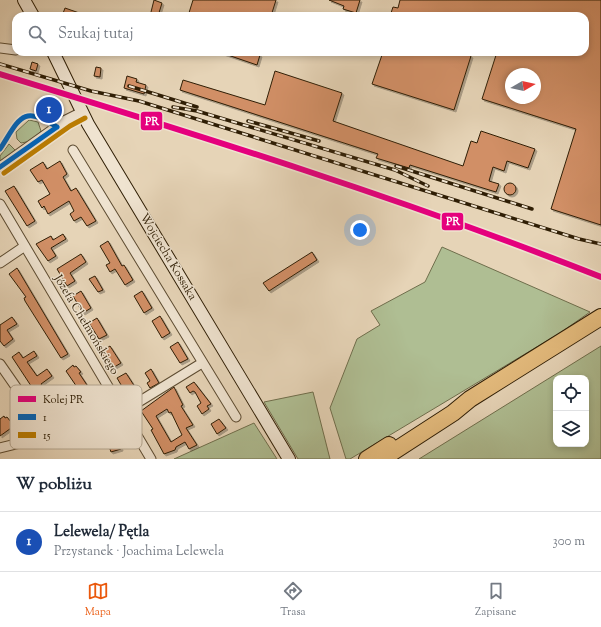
<!DOCTYPE html>
<html lang="pl">
<head>
<meta charset="utf-8">
<style>
	:root { --surface:#fff; --page:#f6f6f7; --text:#1f2937; --muted:#747a83; --line:#e0e1e3; --accent:#ea580c }
	body { margin:0; font-family:"Sorts Mill Goudy",serif; background:var(--page); color:var(--text) }
	.controls { position:absolute; right:12px; bottom:12px; display:grid; overflow:hidden; border-radius:8px; box-shadow:0 2px 6px #0003 }
	.controls button { width:36px; height:36px; display:grid; place-items:center; padding:0; border:0; border-bottom:1px solid var(--line); background:var(--surface); color:var(--text); font:20px sans-serif }
	.compass { position:absolute; left:505px; top:68px; width:36px; height:36px; border-radius:50%; background:var(--surface); box-shadow:0 2px 6px #0003; rotate:81deg }
	.you { position:absolute; left:360px; top:230px; width:14px; height:14px; margin:-10px; border:3px solid #fff; border-radius:50%; background:#1a73e8; box-shadow:0 0 0 6px #1a73e833 }
	.badge { display:grid; place-items:center; width:26px; height:26px; border-radius:50%; background:var(--accent); color:#fff; font-size:13px; font-weight:700 }
	.pin { position:absolute; translate:-50% -50%; border:2px solid #fff; box-shadow:0 1px 4px #0006 }
	.list { margin:0; padding:0; list-style:none }
	h2 { display:flex; justify-content:space-between; align-items:center; height:52px; margin:0; padding:0 16px; font-size:17px }
	h2 small { font-size:13px; font-weight:400; color:var(--muted) }
	.list li { display:grid; grid-template-columns:26px 1fr auto; gap:12px; align-items:center; box-sizing:border-box; height:60px; padding:0 16px; border-top:1px solid var(--line) }
	.list b { display:block; font-size:15px; white-space:nowrap }
	.list p { margin:0; font-size:13px; white-space:nowrap; color:var(--muted) }
	.list em { font-size:13px; font-style:normal; color:var(--muted) }
	.icon { flex:none; width:22px; height:22px; fill:none; stroke:currentColor; stroke-width:2; stroke-linecap:round; stroke-linejoin:round }
	.map { position:relative; flex:none; width:601px; height:459px; overflow:hidden }
	.search { position:absolute; background:var(--surface); box-shadow:0 2px 6px #0003; left:12px; right:12px; top:12px; height:44px; display:flex; align-items:center; gap:10px; box-sizing:border-box; padding:0 14px; border-radius:12px; color:var(--muted); font-size:15px }
	.sheet { height:112px; background:var(--surface) }
	nav { display:flex; justify-content:space-around; align-items:center; box-sizing:border-box; height:56px; border-top:1px solid var(--line); background:var(--surface); font-size:11px; color:var(--muted) }
	nav a { display:grid; justify-items:center; gap:2px }
	nav .on { color:var(--accent) }
	.map>svg:first-child { display:block }
	.green { fill:#afbe93; stroke:#6f6e4c; fill-rule:evenodd }
	.building { fill:#d18f66; stroke:#2f1e05; fill-rule:evenodd; filter:url(#shadow) }
	.lines { fill:none; stroke-linecap:round; stroke-linejoin:round }
	.street-casing { stroke:#5d4c32; stroke-width:11 }
	.secondary-casing { stroke:#2f1e05; stroke-width:14 }
	.highway-casing { stroke:#2f1e05; stroke-width:18 }
	.street { stroke:#efe3d0; stroke-width:9 }
	.secondary { stroke:#efe3d0; stroke-width:12 }
	.highway { stroke:#e3ba7c; stroke-width:16 }
	.rail-casing { stroke:#2f1e05; stroke-width:3.5 }
	.rail { stroke:#efe3d0; stroke-width:2; stroke-dasharray:6; stroke-linecap:butt }
	.bus-1-casing { stroke:#efe3d0; stroke-width:8 }
	.bus-2-casing { stroke:#efe3d0; stroke-width:8 }
	.bus-1 { stroke:#0065bd; stroke-width:5 }
	.bus-2 { stroke:#bb7d02; stroke-width:5 }
	.rail-1-casing { stroke:#efe3d0; stroke-width:9 }
	.rail-1 { stroke:#e5007d; stroke-width:6 }
	.labels { text-anchor:middle; dominant-baseline:central; stroke-width:3; stroke-linejoin:round; paint-order:stroke }
	.street-label { font-size:12px; fill:#2f1e05; stroke:#efe3d0 }
	.key { fill:#efe3d0; stroke:#b5a893; stroke-width:1 }
	.key-label { font-size:11px; fill:#2f1e05 }
	.line-badge { stroke:#efe3d0; stroke-width:1.5 }
	.badge-label { font-size:11px; text-anchor:middle; font-weight:bold; fill:#fff }
</style>
</head>
<body>
<div class="map">
<svg width="601" height="459" viewBox="0 0 601 459">
	<defs>
		<filter id="shadow"><feDropShadow dx="2" dy="2" stdDeviation="0" flood-color="#0004"/></filter>
	</defs>
	<rect width="100%" height="100%" fill="#e6d4b7"/>
	<filter id="stains"><feTurbulence type="fractalNoise" baseFrequency=".005" numOctaves="4"/><feColorMatrix values="0 0 0 0 .2 0 0 0 0 .09 0 0 0 0 .02 0 0 0 .5 -.17"/></filter>
	<radialGradient id="worn" r=".72"><stop offset=".6" stop-color="#630" stop-opacity="0"/><stop offset="1" stop-color="#630" stop-opacity=".3"/></radialGradient>
	<path class="green" d="M29,120L38,122L41,131L31,141L21,143L17,139L16,132Z
		M9,144L16,151L0,163V156Z
		M442,247L590,312L560,333L350,459H346L330,408L357,339L380,325L371,311L425,282Z
		M601,346V459H419ZM556,378H586V444H556Z
		M313,392L330,459H298L264,402Z
		M254,423L277,459H174Z"/>
	<path class="building" d="M154,0L162,3L158,16H150Z
		M193,0H276L271,16H188Z
		M329,0H360L356,13L343,9L344,6Z
		M400,0H601V225L551,209L576,129L482,99L497,52H585V16H390L393,7L398,8ZM511,74H535V98H511Z
		M65,8L85,15V16H62Z
		M219,52H259V55H260L257,65Z
		M383,52H460L471,56L454,110L372,84Z
		M32,62L38,64L36,71L30,69Z
		M96,67L101,68L100,77L94,76Z
		M275,71L342,93L333,121L463,166L471,141L477,143L481,131L535,149L528,168L507,161L504,171L493,167L489,181L499,184L496,192L486,189L410,165L409,168L376,158L378,154L180,90L183,80L265,105Z
		M127,76L137,79L136,82L146,85L144,94L124,88Z
		M60,161L67,174L63,177L71,191L76,188L96,221L87,226L81,217L74,221L70,214L74,211L69,201L48,214L44,206L42,208L38,201L50,194L42,180L38,182L30,170L43,162L47,169Z
		M504 189a6 6 0 1 1 12 0a6 6 0 1 1-12 0Z
		M14,186L35,221L27,226L5,191Z
		M63,234L66,239L51,248L56,256L48,261L36,244L51,236L53,240Z
		M108,241L122,266L124,265L133,280L125,285L115,269L110,272L106,265L110,263L100,246Z
		M312,252L317,260L269,291L263,283Z
		M81,254L86,262L70,273L75,281L67,286L57,269Z
		M17,268L68,354L61,358L25,301L24,298L26,297L9,274Z
		M95,276L103,290L98,292L89,279Z
		M81,291L91,308L83,313L73,296Z
		M142,291L152,308L144,313L134,296Z
		M160,316L170,333L162,338L152,321Z
		M12,317L17,324L7,330L13,339L4,346L0,341V325Z
		M97,318L107,335L99,339L89,323Z
		M178,342L188,359L180,363L170,347Z
		M110,346L121,363L111,369L101,352Z
		M34,351L37,356L27,362L37,376L47,369L52,376L41,384L47,393L39,398L12,357L19,352L23,358Z
		M73,365L74,367L76,366L81,372L79,373L89,388L81,393L66,371Z
		M151,369L159,383L150,388L147,383L150,381L145,373Z
		M126,373L137,390L127,395L117,378Z
		M194,382L211,404L207,406L209,409L202,414L197,406L201,403L195,392L193,391L190,393L186,387Z
		M174,387L183,405L181,406L193,425L186,428L197,445L189,449L185,442L176,447L175,450L164,454L151,430L153,429L141,411ZM167,409L169,413L171,412L182,435L171,442L156,416Z
		M4,416L5,418L7,417L14,426L0,436V419Z
		M219,419L226,428L217,434L211,424Z
		M118,435L121,449L111,452L106,438Z"/>
	<g class="lines">
		<defs>
			<path id="street" d="M0,48L16,50
				M73,150L236,417
				M0,167L66,120L82,112
				M0,204L151,459
				M0,263L25,246
				M0,364L50,436
				M0,448L106,422L202,363"/>
			<path id="secondary" d="M24,0L33,16
				M53,52L88,124L289,459"/>
			<path id="highway" d="M367,459L389,445
				M382,459L453,413L470,399L601,317"/>
		</defs>
		<use href="#street" class="street-casing"/>
		<use href="#secondary" class="secondary-casing"/>
		<use href="#highway" class="highway-casing"/>
		<use href="#street" class="street"/>
		<use href="#secondary" class="secondary"/>
		<use href="#highway" class="highway"/>
		<defs>
			<path id="rail" d="M0,64L91,91L139,101L579,239L601,244
				M129,86L197,107
				M173,107L197,111L395,170L428,186
				M248,121L319,141
				M396,166L532,209"/>
		</defs>
		<use href="#rail" class="rail-casing"/>
		<use href="#rail" class="rail"/>
		<defs>
			<path id="bus-1" d="M0,149C19,120 22,103 57,127
				M0,167L57,127"/>
			<path id="bus-2" d="M4,173L70,126L85,118"/>
		</defs>
		<use href="#bus-1" class="bus-1-casing"/>
		<use href="#bus-2" class="bus-2-casing"/>
		<use href="#bus-1" class="bus-1"/>
		<use href="#bus-2" class="bus-2"/>
		<defs>
			<path id="rail-1" d="M0,74C202,136 404,199 601,277"/>
		</defs>
		<use href="#rail-1" class="rail-1-casing"/>
		<use href="#rail-1" class="rail-1"/>
	</g>
	<g class="labels">
		<g class="street-label">
			<text transform="translate(168 257) rotate(59)">Wojciecha Kossaka</text>
			<text transform="translate(86 325) rotate(59)">Józefa Chełmońskiego</text>
		</g>
	</g>
	<rect x="10" y="385" width="132" height="64" rx="6" class="key"/>
	<rect x="18" y="396" width="18" height="6" fill="#e5007d"/>
	<rect x="18" y="414" width="18" height="6" fill="#0065bd"/>
	<rect x="18" y="432" width="18" height="6" fill="#bb7d02"/>
	<g class="key-label">
		<text x="43" y="403">Kolej PR</text>
		<text x="43" y="421">1</text>
		<text x="43" y="439">15</text>
	</g>
	<g class="line-badge">
		<rect x="140" y="111" width="23" height="20" rx="4" fill="#e5007d"/>
		<rect x="441" y="212" width="23" height="19" rx="4" fill="#e5007d"/>
	</g>
	<g class="badge-label">
		<text x="152" y="125">PR</text>
		<text x="453" y="225">PR</text>
	</g>
	<rect width="100%" height="100%" filter="url(#stains)"/>
	<rect width="100%" height="100%" fill="url(#worn)"/>
</svg>
<div class="controls">
<button><svg class="icon" aria-label="locate" viewBox="0 0 24 24"><circle cx="12" cy="12" r="6"/><path d="M12 2v4M12 18v4M2 12h4M18 12h4"/></svg></button>
<button><svg class="icon" aria-label="layers" viewBox="0 0 24 24"><path d="M12 4l9 5-9 5-9-5zM3 14l9 5 9-5"/></svg></button>
</div>
<svg class="compass" viewBox="-18 -18 36 36"><path d="M0-13l5 13h-10z" fill="#e53935"/><path d="M0 13l5-13h-10z" fill="#747a83"/></svg>
<div class="you"></div>
<div class="pin badge" style="left:49px;top:110px;background:#1a4fb4">1</div>
<div class="search"><svg class="icon" aria-label="search" viewBox="0 0 24 24"><circle cx="10" cy="10" r="6"/><path d="M15 15l6 6"/></svg>Szukaj tutaj</div>
</div>
<section class="sheet">
<h2>W pobliżu<small></small></h2>
<ul class="list">
<li><span class="badge" style="background:#1a4fb4">1</span><div><b>Lelewela/ Pętla</b><p>Przystanek · Joachima Lelewela</p></div><em>300 m</em></li>
</ul>
</section>
<nav>
<a class="on"><svg class="icon" aria-label="map" viewBox="0 0 24 24"><path d="M3 6l6-2 6 2 6-2v14l-6 2-6-2-6 2zM9 4v14M15 6v14"/></svg>Mapa</a>
<a><svg class="icon" aria-label="directions" viewBox="0 0 24 24"><path d="M12 3l9 9-9 9-9-9zM9 14v-3h6M13 9l2 2-2 2"/></svg>Trasa</a>
<a><svg class="icon" aria-label="saved" viewBox="0 0 24 24"><path d="M7 4h10v16l-5-4-5 4z"/></svg>Zapisane</a>
</nav>
</body>
</html>
